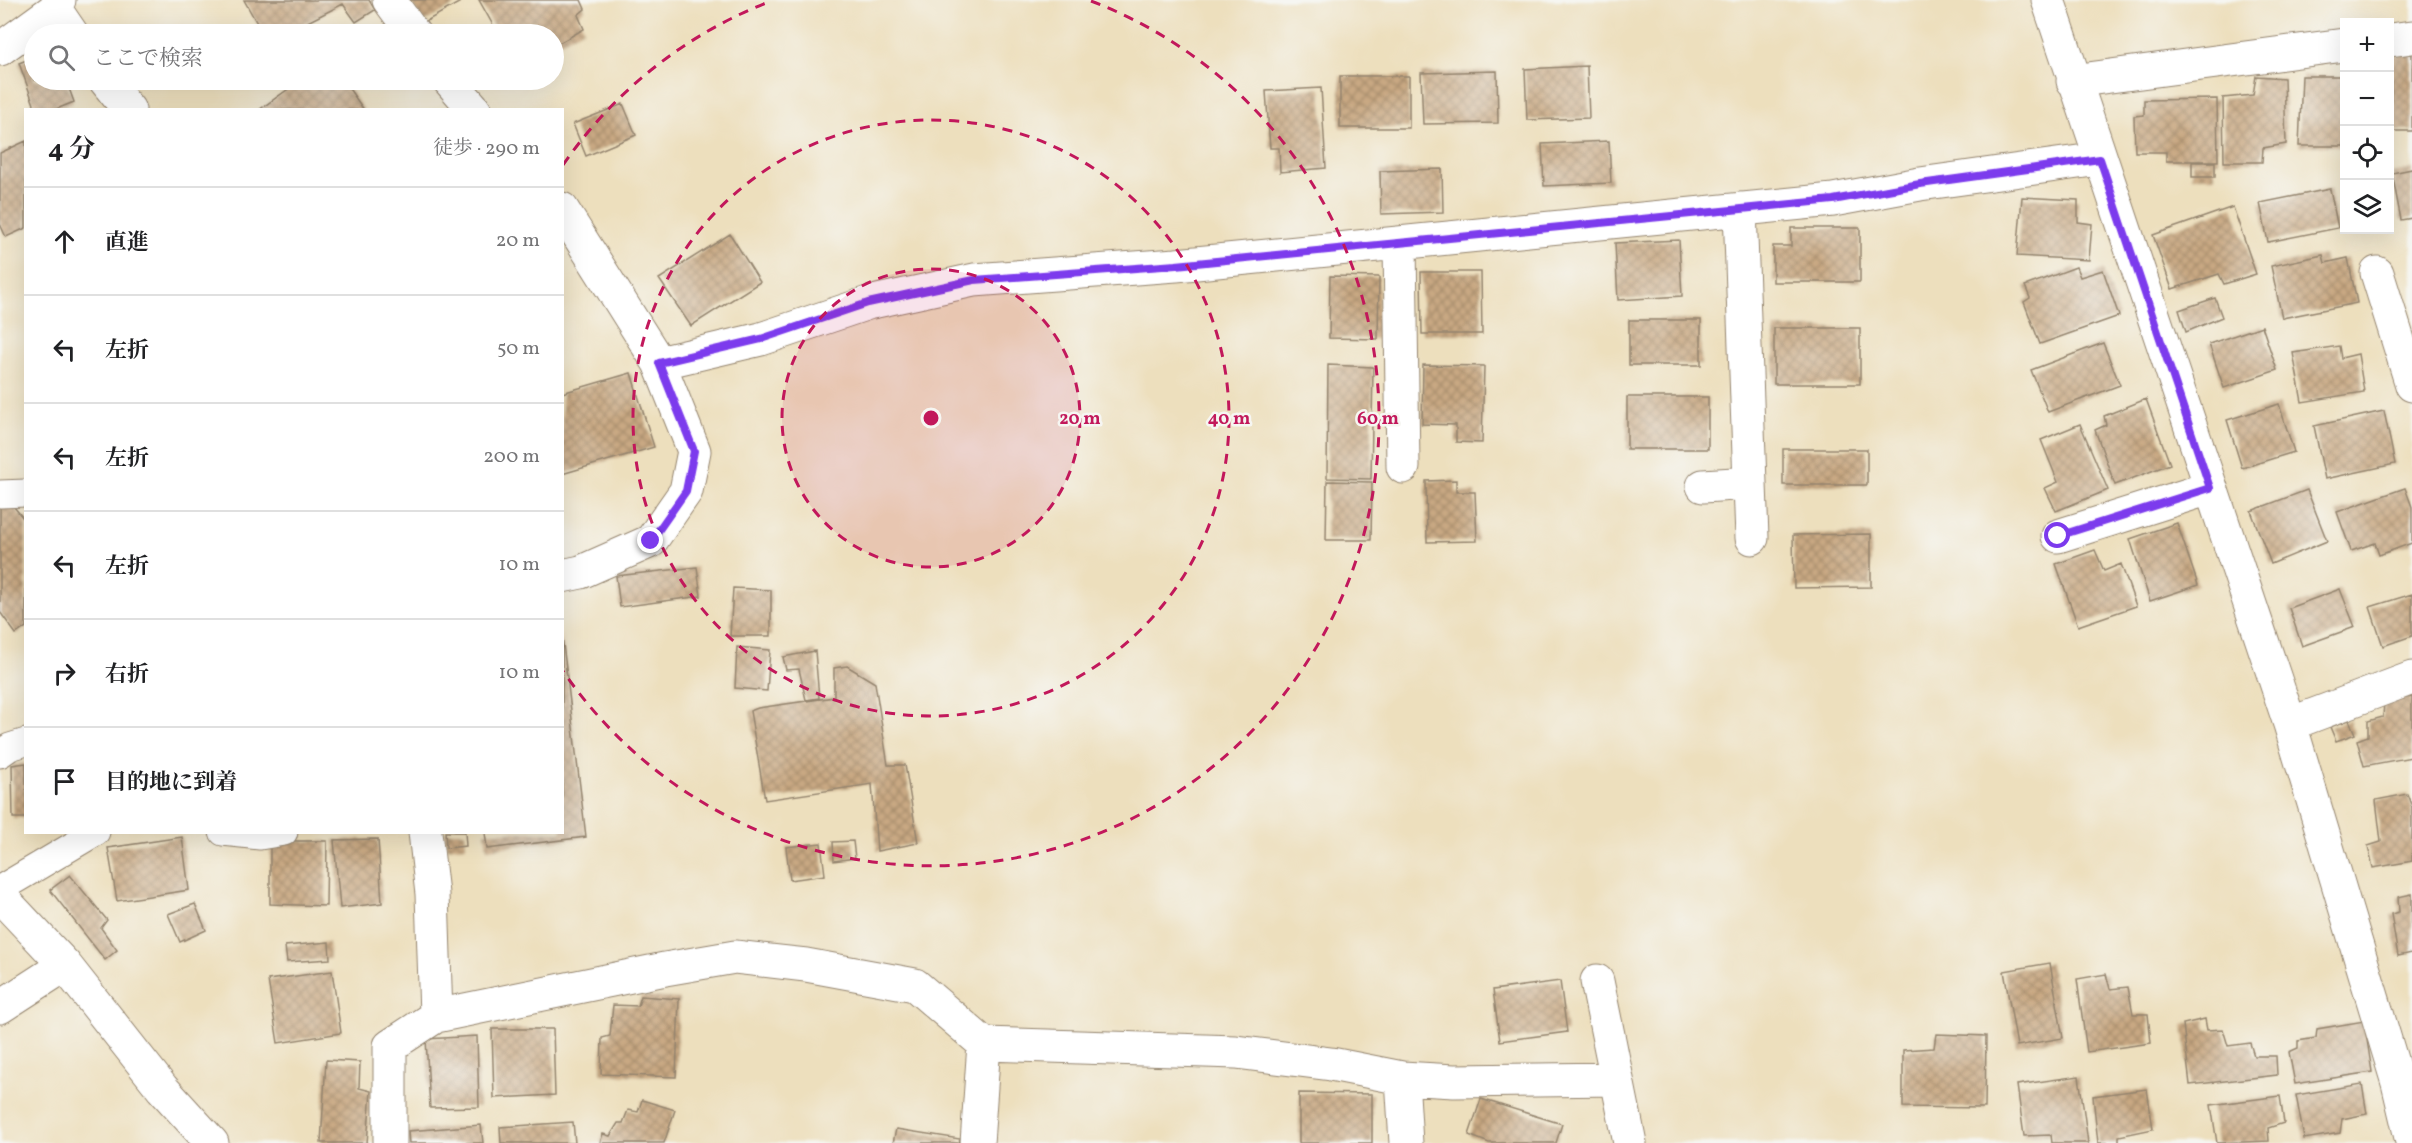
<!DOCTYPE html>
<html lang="ja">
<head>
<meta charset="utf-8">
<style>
	:root { --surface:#fff; --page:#f2f2f2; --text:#202124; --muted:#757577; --line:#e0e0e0 }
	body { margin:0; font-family:Vollkorn,"Noto Serif JP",serif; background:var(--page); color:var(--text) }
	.controls { position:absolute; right:18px; top:18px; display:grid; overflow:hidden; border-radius:0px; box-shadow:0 6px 24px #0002 }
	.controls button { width:54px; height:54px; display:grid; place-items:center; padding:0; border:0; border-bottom:2px solid var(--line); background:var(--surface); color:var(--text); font:30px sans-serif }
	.stop { position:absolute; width:18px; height:18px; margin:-14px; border:4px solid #7c3aed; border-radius:50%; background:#fff }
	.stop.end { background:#7c3aed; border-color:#fff; box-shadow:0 2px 6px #0008 }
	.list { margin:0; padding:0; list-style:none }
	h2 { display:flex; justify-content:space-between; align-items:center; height:78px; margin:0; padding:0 24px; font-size:26px }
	h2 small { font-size:20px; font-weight:400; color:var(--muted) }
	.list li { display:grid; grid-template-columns:39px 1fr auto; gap:18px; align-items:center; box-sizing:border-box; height:108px; padding:0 24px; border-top:2px solid var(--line) }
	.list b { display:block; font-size:22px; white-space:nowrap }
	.list em { font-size:20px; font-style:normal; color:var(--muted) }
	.icon { flex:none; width:33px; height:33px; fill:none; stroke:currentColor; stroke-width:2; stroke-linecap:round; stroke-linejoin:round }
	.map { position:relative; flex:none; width:2412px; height:1143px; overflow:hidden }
	.search { position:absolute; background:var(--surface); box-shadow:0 6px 24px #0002; left:24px; top:24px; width:540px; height:66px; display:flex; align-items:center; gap:15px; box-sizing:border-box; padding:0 21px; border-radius:33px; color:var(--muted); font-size:22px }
	.panel { position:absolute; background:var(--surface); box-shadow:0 6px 24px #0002; left:24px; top:108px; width:540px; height:726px; border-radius:0px }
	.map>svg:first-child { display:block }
	.building { fill:url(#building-cross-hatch) }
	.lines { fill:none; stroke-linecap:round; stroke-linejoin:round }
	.lane-casing { stroke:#94846e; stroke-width:29 }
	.street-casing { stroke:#94846e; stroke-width:35 }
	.lane { stroke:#fff; stroke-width:27 }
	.street { stroke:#fff; stroke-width:33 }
	.route { stroke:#7c3aed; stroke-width:8 }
	.ring { fill:none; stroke:#c2185b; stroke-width:3; stroke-dasharray:10 8 }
	.centre { fill:#c2185b; stroke:#f6f6f2; stroke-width:3 }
	.ring-label { font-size:18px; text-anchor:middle; font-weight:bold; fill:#c2185b; stroke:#f6f6f2; stroke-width:5; stroke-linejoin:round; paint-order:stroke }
</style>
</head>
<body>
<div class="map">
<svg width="2412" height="1143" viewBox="0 0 2412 1143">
	<defs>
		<pattern id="building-cross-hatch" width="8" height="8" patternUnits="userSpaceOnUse" patternTransform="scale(1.5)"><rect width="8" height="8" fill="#c9a983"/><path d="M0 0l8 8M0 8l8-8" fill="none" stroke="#a48a6b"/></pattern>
	</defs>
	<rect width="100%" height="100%" fill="#f6f6f2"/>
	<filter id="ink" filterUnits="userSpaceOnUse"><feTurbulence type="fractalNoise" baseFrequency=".0167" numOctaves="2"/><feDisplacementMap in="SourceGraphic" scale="12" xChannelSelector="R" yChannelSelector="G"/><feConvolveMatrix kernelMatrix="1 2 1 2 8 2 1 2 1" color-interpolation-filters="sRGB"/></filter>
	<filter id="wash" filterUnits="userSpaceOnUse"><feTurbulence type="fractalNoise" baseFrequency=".008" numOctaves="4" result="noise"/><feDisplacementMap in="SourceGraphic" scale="24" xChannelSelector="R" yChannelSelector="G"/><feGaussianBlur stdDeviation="1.35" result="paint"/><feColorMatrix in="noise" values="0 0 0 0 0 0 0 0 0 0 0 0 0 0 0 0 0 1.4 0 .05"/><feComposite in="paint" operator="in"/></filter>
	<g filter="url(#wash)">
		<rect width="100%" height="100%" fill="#eddfbd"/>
		<g id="blocks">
			<path class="building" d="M244,0H369L375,10L356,22L343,4L284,34H263Z
				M410,0H464L423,23Z
				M479,0H581L585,9L578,15L584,29L554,46V34H498Z
				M2412,54V131H2390L2392,55Z
				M34,57V80H66L74,102L54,110H36L19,63Z
				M1587,66L1589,118L1527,120L1525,69Z
				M1497,71L1498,123L1423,124L1421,73Z
				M1340,76H1409V128H1340Z
				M2256,76L2284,78L2286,144L2263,148L2262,162H2224L2223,98L2253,95Z
				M2302,76H2344V146H2299Z
				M301,80H343L364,110H259Z
				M1321,88L1326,168L1280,172L1279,148H1270L1266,91Z
				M2217,99L2218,161H2166V152H2135L2134,116L2144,115V100Z
				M623,104L636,135L586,156L573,124Z
				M26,141V228L6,237L0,224V153Z
				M1609,141L1611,183L1544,186L1542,144Z
				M2192,162H2215V177H2192Z
				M1442,169L1443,212L1381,214L1380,171Z
				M2412,169V218L2401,220L2392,173Z
				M2330,189L2338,228L2268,242L2260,203Z
				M2022,197L2078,200V222L2092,224L2089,260L2017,256Z
				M2233,207L2256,274L2224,284L2219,274L2172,289L2153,235Z
				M1791,228H1860V282H1773V246H1791Z
				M730,234L760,282L691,326L659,279Z
				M1679,240L1682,296L1618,300L1615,243Z
				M2323,255L2325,263L2348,258L2357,303L2282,318L2271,266Z
				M2076,267L2080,277L2103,270L2119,316L2040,344L2024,302L2030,298L2025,286Z
				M1421,272H1481L1482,334H1422Z
				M1330,276L1379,277L1378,339L1329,338Z
				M2215,298L2222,317L2186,332L2179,310Z
				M1629,320H1701V365H1629Z
				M2262,326L2277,370L2224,388L2209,344Z
				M1774,328H1860V384H1774Z
				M2103,343L2120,385L2048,412L2031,370Z
				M2339,346L2341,358L2358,354L2364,392L2302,402L2293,353Z
				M1328,365L1373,367L1371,479L1327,478Z
				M1423,365L1484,366L1482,443L1456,442V425L1422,424Z
				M631,373L654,447L562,474V393Z
				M1627,397H1708V449H1627Z
				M2146,399L2170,464L2115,485L2095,430L2106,425L2104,416Z
				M2279,404L2294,452L2242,468L2227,420Z
				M2384,411L2395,464L2325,479L2314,426Z
				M2080,424L2108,490L2056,511L2045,488L2058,482L2041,440Z
				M1783,449H1867V485H1783Z
				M1456,480V492H1475L1477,541L1427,542L1426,481Z
				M1327,481L1372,482L1371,540H1326Z
				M2405,488L2412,507V543L2379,555L2375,543L2351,551L2337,512Z
				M2307,490L2327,541L2271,564L2251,511Z
				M10,502L23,518L26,517V627L16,634L0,612V508Z
				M2177,523L2198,585L2150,601L2130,539Z
				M1871,534V587L1794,588L1793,535Z
				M2095,550L2104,571L2121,564L2136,606L2078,626L2056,564Z
				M697,567L701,596L620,607L616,576Z
				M733,588L771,590V636H730Z
				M2340,589L2355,627L2302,646L2289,608Z
				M2412,594V636L2383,646L2370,607Z
				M562,635L586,837L487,849L485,832H562Z
				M737,647L770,650L767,691L735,688Z
				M815,651L819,698L806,700L799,669L786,670L783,657Z
				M847,666L875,683L888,765H905L918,843L877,851L872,784L765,800L750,711L758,708L834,697V668Z
				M2412,697V757L2364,766L2357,740L2368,736V721L2383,717L2384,702Z
				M2349,720L2355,734L2336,741L2330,727Z
				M26,763V818H13L12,765Z
				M2407,794L2412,807V861L2373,868L2368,846L2381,842L2376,800Z
				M445,832H465L466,846L446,848Z
				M182,837L189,890L117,901L108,848Z
				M378,839L382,903L340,908L334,840Z
				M270,841H327L326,906L270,904Z
				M853,841L855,858L834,861L833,842Z
				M821,843L825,875L790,880L786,847Z
				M70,875L107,920L101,928L117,950L105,960L50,890Z
				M2412,894V953L2398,956L2391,914L2399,912L2398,897Z
				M195,904L206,930L180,942L168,914Z
				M329,942L330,959L287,962L285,946Z
				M2050,963L2063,1038L2017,1046L2004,971Z
				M332,971L341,1033L278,1043L268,980Z
				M2106,974L2110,989L2128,987L2133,1014H2148L2151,1043L2087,1052L2077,979Z
				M1560,981L1567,1032L1500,1041L1493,990Z
				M641,996L679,999L676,1077L601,1074L602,1038L610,1036L613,1005L638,1006Z
				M2205,1019L2207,1030L2223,1029L2228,1046L2250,1043L2254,1056H2276L2277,1075L2190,1085L2183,1024Z
				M2364,1021L2372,1072L2295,1084L2289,1052L2298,1048V1041L2316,1038L2317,1029Z
				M492,1029H553L555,1095L494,1098Z
				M1936,1034L1986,1036L1985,1108L1903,1107V1050L1934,1048Z
				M477,1036L479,1107L430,1108L426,1039Z
				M326,1060L360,1062L359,1088L371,1091L367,1143H321Z
				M2079,1076L2088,1143H2052L2051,1135L2024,1136L2017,1085Z
				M2362,1084L2367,1114L2342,1119L2340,1133L2304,1139L2296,1095Z
				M2147,1089L2153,1129L2119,1136V1143H2098L2093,1096Z
				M1299,1093L1372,1094V1143H1299Z
				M2280,1096L2284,1123L2268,1128L2269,1141L2217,1143L2211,1105Z
				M1481,1099L1562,1124L1556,1143H1489L1469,1135Z
				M642,1100L675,1110L664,1143H600L603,1134L610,1136L618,1123H623L628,1110L638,1112Z
				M573,1122L575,1143H501L500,1127Z
				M481,1125L483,1143H409L408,1131Z
				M896,1129L960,1139L959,1143H893Z"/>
		</g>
	</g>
	<g filter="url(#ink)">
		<use href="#blocks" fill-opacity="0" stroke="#94846e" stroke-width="1.5"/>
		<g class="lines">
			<defs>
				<path id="lane" d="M0,494L26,493
					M0,754L10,747L26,742
					M223,832L260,836L284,832
					M0,889L96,832"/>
				<path id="street" d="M59,0L55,9L72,34
					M389,0L414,34
					M2048,0L2290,724L2398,1083L2412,1142
					M2390,40L2412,37
					M0,49L55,9
					M105,80L129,110
					M449,80L475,110
					M2073,81L2344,45
					M562,209L659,363L694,451L686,491L651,541L581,572L562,576
					M1740,209L1752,538
					M1400,243L1403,467
					M2377,273L2412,385
					M659,363L761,339L868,303L974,280L1176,265L1833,200L1920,184L2100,159
					M1703,486L1750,483
					M2058,536L2210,488
					M2290,724L2412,678
					M425,832L432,894L436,1016
					M0,896L65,965L162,1088L212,1143
					M1597,981L1630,1143
					M0,1007L65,965
					M1402,1078L1406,1143
					M390,1143V1046L436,1016L665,969L735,957L806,965L915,985L984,1044L1236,1052L1331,1064L1402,1078L1454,1081L1617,1079
					M977,1143L984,1044"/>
			</defs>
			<use href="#lane" class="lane-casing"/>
			<use href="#street" class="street-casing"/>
			<use href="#lane" class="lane"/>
			<use href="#street" class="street"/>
		</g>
	</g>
	<g class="lines" filter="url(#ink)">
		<path class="route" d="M651,541L686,491L694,451L659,363L761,339L868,303L974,280L1176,265L1833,200L1920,184L2100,159L2210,488L2058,536"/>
	</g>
	<circle cx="931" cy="418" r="149" fill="#c2185b" fill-opacity=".12"/>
	<g class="ring">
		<circle cx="931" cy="418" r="149"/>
		<circle cx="931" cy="418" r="298"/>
		<path d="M563 165A447 447 0 0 1 771 1M1091 1A447 447 0 1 1 563 671"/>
	</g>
	<circle cx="931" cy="418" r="9" class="centre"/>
	<g class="ring-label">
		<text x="1080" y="424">20 m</text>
		<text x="1229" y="424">40 m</text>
		<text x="1378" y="424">60 m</text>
	</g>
</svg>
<div class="controls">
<button>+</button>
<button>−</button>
<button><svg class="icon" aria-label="locate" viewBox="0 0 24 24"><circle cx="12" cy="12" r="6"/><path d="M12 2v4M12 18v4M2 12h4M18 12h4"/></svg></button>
<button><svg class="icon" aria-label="layers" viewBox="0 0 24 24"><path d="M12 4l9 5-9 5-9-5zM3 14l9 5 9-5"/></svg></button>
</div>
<div class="stop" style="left:2058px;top:536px"></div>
<div class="stop end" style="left:651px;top:541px"></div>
<div class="search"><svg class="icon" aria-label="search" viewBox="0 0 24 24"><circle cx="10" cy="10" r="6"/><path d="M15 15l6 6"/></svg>ここで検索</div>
<section class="panel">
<h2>4 分<small>徒歩 · 290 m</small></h2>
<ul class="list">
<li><svg class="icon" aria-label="ahead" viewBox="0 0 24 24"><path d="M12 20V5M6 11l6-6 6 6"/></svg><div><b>直進</b></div><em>20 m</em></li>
<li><svg class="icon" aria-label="left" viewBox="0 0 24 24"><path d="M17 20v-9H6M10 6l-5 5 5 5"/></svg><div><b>左折</b></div><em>50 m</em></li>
<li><svg class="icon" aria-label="left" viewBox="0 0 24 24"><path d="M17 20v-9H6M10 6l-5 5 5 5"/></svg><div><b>左折</b></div><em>200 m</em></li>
<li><svg class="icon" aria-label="left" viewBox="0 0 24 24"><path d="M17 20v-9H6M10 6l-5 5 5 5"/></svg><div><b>左折</b></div><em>10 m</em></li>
<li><svg class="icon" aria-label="right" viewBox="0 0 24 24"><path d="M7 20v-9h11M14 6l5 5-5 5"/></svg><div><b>右折</b></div><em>10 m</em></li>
<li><svg class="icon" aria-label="arrive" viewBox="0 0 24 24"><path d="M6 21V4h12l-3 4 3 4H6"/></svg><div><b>目的地に到着</b></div></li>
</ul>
</section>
</div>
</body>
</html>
